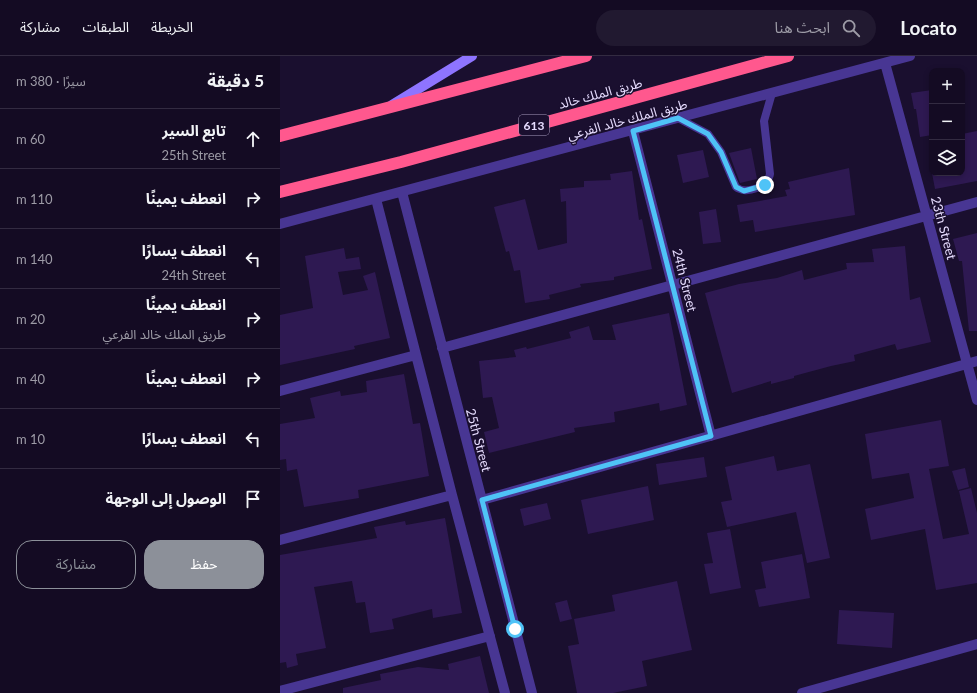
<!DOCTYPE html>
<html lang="ar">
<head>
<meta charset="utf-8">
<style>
	:root { --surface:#140b23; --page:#211930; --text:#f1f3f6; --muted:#9d9ba6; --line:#332b41; --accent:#8c9099 }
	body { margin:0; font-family:Lato,"Noto Sans Arabic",sans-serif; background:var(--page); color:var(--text); direction:rtl }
	.controls { position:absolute; right:12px; top:12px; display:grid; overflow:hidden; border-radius:8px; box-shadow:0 2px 6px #0003 }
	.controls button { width:36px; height:36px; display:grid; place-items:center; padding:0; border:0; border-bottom:1px solid var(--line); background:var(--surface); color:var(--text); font:20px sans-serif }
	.stop { position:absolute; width:12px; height:12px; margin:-9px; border:3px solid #4fc3f7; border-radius:50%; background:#fff }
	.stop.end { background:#4fc3f7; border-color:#fff; box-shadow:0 1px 4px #0008 }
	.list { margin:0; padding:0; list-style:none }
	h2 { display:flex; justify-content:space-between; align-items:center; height:52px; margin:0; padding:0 16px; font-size:17px }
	h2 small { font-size:13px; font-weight:400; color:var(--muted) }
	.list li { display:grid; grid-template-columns:26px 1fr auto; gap:12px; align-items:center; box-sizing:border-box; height:60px; padding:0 16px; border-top:1px solid var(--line) }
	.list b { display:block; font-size:15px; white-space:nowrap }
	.list p { margin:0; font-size:13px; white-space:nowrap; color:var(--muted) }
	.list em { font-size:13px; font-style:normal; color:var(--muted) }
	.actions { display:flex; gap:8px; padding:12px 16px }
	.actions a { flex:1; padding:9px 0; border:1px solid var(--accent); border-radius:16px; text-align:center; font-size:14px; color:var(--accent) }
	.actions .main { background:var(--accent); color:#fff }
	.icon { flex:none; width:22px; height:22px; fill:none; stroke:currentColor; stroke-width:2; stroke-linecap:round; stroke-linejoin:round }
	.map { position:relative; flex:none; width:697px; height:637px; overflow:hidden; direction:ltr }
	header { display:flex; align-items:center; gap:24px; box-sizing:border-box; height:56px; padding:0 20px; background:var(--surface); border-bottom:1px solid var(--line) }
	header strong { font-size:19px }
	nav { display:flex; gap:22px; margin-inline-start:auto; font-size:14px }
	.search { width:280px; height:36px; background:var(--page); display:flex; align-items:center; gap:10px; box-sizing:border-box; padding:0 14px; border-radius:22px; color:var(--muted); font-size:15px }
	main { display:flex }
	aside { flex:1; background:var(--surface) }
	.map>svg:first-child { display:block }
	.building { fill:#2e1952 }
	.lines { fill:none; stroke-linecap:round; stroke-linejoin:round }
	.lane { stroke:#483693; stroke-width:8 }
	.street { stroke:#483693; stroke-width:10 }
	.secondary { stroke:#8e74ff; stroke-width:10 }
	.highway { stroke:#ff588e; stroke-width:12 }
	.route { stroke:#4fc3f7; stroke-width:5 }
	.labels { text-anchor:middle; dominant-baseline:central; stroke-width:3; stroke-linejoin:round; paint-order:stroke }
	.shield { fill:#1a0f2f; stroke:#aa9fc1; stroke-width:1 }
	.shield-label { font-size:12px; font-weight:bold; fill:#e7ddff }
	.street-label { font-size:13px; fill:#e7ddff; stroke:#1a0f2f }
</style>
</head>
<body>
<header>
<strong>Locato</strong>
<div class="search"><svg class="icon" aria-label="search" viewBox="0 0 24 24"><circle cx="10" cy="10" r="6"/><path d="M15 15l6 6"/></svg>ابحث هنا</div>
<nav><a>الخريطة</a><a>الطبقات</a><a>مشاركة</a></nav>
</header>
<main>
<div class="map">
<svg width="697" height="637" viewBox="0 0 697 637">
	<rect width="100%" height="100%" fill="#1a0f2f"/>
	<path class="building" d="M652,34V79L640,81L636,53H634L631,37Z
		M697,75V125L655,133L652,117H682V78Z
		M471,92L477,123L460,127L449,97Z
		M423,94L429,121L403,127L397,99Z
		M569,112L575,159L475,176L473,164L460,166L457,149L507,140L505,134L510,133L508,126Z
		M352,115L359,164L362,163L372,213L334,221V224L300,228L301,231L269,239L270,243L245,247L240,214L234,215L229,195L226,196L214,151L245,143L258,194L287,187L286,145L281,146L280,133L304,131V125L331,124L330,118Z
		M436,153L441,186L423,188L419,156Z
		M697,177V275H689L682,205H679L673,183Z
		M625,190L630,244L640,241L651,286L617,294L615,288L574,299L575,305L551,310L514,320V322L491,328V325L452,337L425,237L459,228L497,222L522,214L524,224L567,213L566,207L594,206L592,193Z
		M64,192L66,203L79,201L81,213L58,216L63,239L88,234L83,220L95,216L110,282L74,290L75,293L0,309V259L33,252L25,200Z
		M389,257L407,349L380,355L379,347L334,356L335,366L294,372L295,376L209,397L204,376L219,372L212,341L203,342L199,305L236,301L234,294L246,291L247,293L291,282L289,276L309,270L313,284H336L332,269Z
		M124,318L133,368L140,367L149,420L78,434L79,442L24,451L17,413L7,415L6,403L0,404V368L35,362L30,342L60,335L61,340L87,336L86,325Z
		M661,364L669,410L649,413L663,483L689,478L679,435L691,432L697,457V527L656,534L645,473L591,484L585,453L634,442L629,417L592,423L585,378Z
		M494,400L497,415L530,408L550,502L527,507L516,456L447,471L441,446L452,444L445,411Z
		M424,401L427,421L379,429L376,408Z
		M685,412L689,431L678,434L672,415Z
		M368,430L374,464L308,478L301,444Z
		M267,447L271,463L244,470L240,453Z
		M165,462L182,557L153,562L152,553L112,563L114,573L90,577L85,546L76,547L72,525L34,531L46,592L16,598L18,609L7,612L6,606L0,607V499L97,482L94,471L125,465L126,469Z
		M450,473L461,532L430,538L424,508L433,507L427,477Z
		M522,498L530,542L479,551L475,534L486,532L481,506Z
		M397,525L412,594L362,605L367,630L333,637H297L288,590L299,588L294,563L335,555L332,539Z
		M287,544L292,563L280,566L275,547Z
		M559,554L614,557L612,592L557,588Z
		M200,600L209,637H63V632L101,624L100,618L138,611L169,614L168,608Z"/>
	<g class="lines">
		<path class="lane" d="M398,62L428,78L441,96L456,131C466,139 488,131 490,118L484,65L492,37"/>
		<path class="street" d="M605,7L697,344
			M353,75L431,380
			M122,136L252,637
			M96,143L172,439L225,637
			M0,168L630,0
			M162,292L697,146
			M0,335L136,299
			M202,444L697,305
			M0,484L172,439
			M0,635L210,580
			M522,637L697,588"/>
		<path class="secondary" d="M112,49L192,0"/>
		<path class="highway" d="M0,80L306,0
			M0,136L121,106L508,0"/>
	</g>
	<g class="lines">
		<path class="route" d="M235,573L202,444L431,380L353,75L398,62L428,78L441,96L456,131L464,135L485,129"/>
	</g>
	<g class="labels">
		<rect class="shield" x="239" y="59" width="30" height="20" rx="3"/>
		<g class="shield-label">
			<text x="254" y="69">613</text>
		</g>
		<g class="street-label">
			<text transform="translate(320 37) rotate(-15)">طريق الملك خالد</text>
			<text transform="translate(347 63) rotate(-15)">طريق الملك خالد الفرعي</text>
			<text transform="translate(664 172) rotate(75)">23th Street</text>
			<text transform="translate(405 224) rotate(76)">24th Street</text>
			<text transform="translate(199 384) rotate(75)">25th Street</text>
		</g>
	</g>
</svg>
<div class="controls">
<button>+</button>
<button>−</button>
<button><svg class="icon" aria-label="layers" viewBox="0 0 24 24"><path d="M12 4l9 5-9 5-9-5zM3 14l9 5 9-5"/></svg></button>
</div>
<div class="stop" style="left:235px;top:573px"></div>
<div class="stop end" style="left:485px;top:129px"></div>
</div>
<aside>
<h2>5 دقيقة<small>سيرًا · 380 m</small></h2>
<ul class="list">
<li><svg class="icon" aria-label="ahead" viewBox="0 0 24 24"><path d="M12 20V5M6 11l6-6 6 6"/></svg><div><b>تابع السير</b><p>25th Street</p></div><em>60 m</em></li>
<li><svg class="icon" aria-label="right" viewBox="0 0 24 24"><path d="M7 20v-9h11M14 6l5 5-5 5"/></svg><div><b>انعطف يمينًا</b></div><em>110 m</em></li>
<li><svg class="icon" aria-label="left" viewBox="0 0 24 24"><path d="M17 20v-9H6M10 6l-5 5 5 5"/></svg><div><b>انعطف يسارًا</b><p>24th Street</p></div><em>140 m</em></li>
<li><svg class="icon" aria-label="right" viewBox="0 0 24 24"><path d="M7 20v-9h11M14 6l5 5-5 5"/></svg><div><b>انعطف يمينًا</b><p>طريق الملك خالد الفرعي</p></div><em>20 m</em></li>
<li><svg class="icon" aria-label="right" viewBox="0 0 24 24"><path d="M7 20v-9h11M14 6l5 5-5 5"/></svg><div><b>انعطف يمينًا</b></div><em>40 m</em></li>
<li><svg class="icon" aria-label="left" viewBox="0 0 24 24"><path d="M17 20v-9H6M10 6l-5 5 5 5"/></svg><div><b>انعطف يسارًا</b></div><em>10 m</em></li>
<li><svg class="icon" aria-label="arrive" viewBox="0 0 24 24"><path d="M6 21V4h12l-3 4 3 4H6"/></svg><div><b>الوصول إلى الوجهة</b></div></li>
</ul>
<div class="actions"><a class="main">حفظ</a><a>مشاركة</a></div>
</aside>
</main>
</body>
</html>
